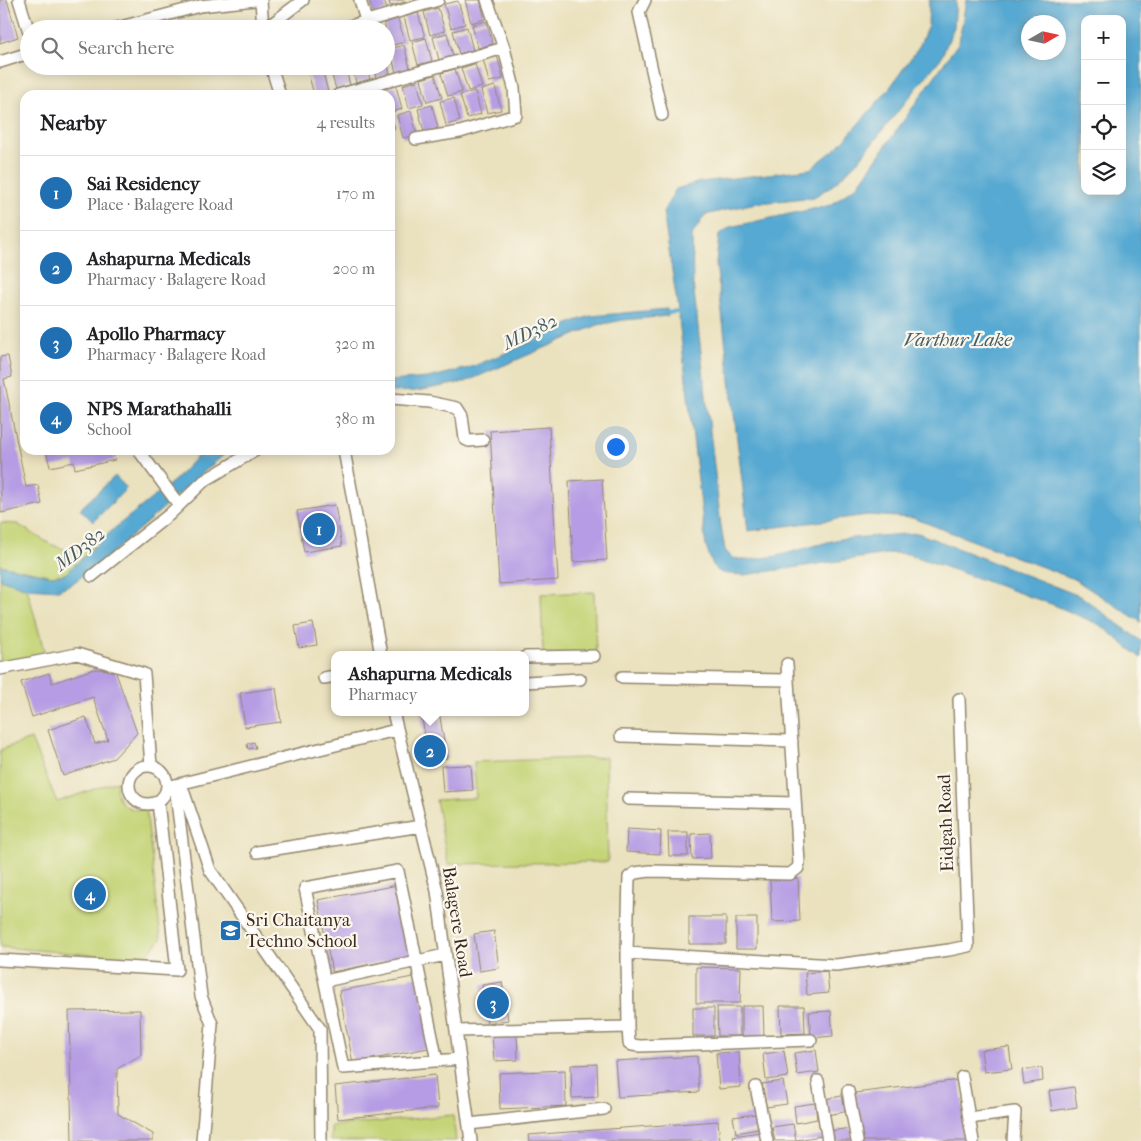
<!DOCTYPE html>
<html lang="en">
<head>
<meta charset="utf-8">
<style>
	:root { --surface:#fff; --page:#f2f2f2; --text:#202124; --muted:#757577; --line:#e0e0e0; --accent:#1f6fb2 }
	body { margin:0; font-family:"IM FELL French Canon",serif; background:var(--page); color:var(--text) }
	.controls { position:absolute; right:15px; top:15px; display:grid; overflow:hidden; border-radius:10px; box-shadow:0 2px 12px #0003 }
	.controls button { width:45px; height:45px; display:grid; place-items:center; padding:0; border:0; border-bottom:1px solid var(--line); background:var(--surface); color:var(--text); font:25px sans-serif }
	.compass { position:absolute; left:1021px; top:15px; width:45px; height:45px; border-radius:50%; background:var(--surface); box-shadow:0 2px 12px #0003; rotate:81deg }
	.you { position:absolute; left:615px; top:446px; width:18px; height:18px; margin:-12px; border:4px solid #fff; border-radius:50%; background:#1a73e8; box-shadow:0 0 0 8px #1a73e833 }
	.badge { display:grid; place-items:center; width:32px; height:32px; border-radius:50%; background:var(--accent); color:#fff; font-size:16px; font-weight:700 }
	.pin { position:absolute; translate:-50% -50%; border:2px solid #fff; box-shadow:0 1px 5px #0006 }
	.popup { position:absolute; left:331px; top:651px; width:198px; height:65px; box-sizing:border-box; display:grid; place-content:center; border-radius:10px; background:var(--surface); filter:drop-shadow(0 1px 4px #0005); font-size:16px; white-space:nowrap; color:var(--muted) }
	.popup b { font-size:19px; color:var(--text) }
	.popup::after { content:''; position:absolute; left:50%; top:100%; margin-left:-10px; border:10px solid transparent; border-top-color:var(--surface) }
	.list { margin:0; padding:0; list-style:none }
	h2 { display:flex; justify-content:space-between; align-items:center; height:65px; margin:0; padding:0 20px; font-size:21px }
	h2 small { font-size:16px; font-weight:400; color:var(--muted) }
	.list li { display:grid; grid-template-columns:32px 1fr auto; gap:15px; align-items:center; box-sizing:border-box; height:75px; padding:0 20px; border-top:1px solid var(--line) }
	.list b { display:block; font-size:19px; white-space:nowrap }
	.list p { margin:0; font-size:16px; white-space:nowrap; color:var(--muted) }
	.list em { font-size:16px; font-style:normal; color:var(--muted) }
	.icon { flex:none; width:28px; height:28px; fill:none; stroke:currentColor; stroke-width:2; stroke-linecap:round; stroke-linejoin:round }
	.map { position:relative; flex:none; width:1141px; height:1141px; overflow:hidden }
	.search { position:absolute; background:var(--surface); box-shadow:0 2px 12px #0003; left:20px; top:20px; width:375px; height:55px; display:flex; align-items:center; gap:12px; box-sizing:border-box; padding:0 18px; border-radius:28px; color:var(--muted); font-size:19px }
	.panel { position:absolute; background:var(--surface); box-shadow:0 2px 12px #0003; left:20px; top:90px; width:375px; height:365px; border-radius:15px }
	.map>svg:first-child { display:block }
	.green { fill:#c4d477; stroke:#807f4a }
	.water { fill:#56a9d2; stroke:#486a78; fill-rule:evenodd }
	.lines { fill:none; stroke-linecap:round; stroke-linejoin:round }
	.stream { stroke:#56a9d2; stroke-width:4 }
	.building { fill:#b59ce4 }
	.minor-casing { stroke:#92866e; stroke-width:14 }
	.minor { stroke:#fff; stroke-width:11 }
	.labels { text-anchor:middle; dominant-baseline:central; stroke-width:4.5; stroke-linejoin:round; paint-order:stroke }
	.street-label { font-size:18px; fill:#3b2a1e; stroke:#fbf7ec }
	.poi-label { font-size:18px; fill:#3b2a1e; stroke:#fbf7ec; text-anchor:start }
	.water-label { font-size:19px; font-style:italic; fill:#465d66; stroke:#fbf7ec }
</style>
</head>
<body>
<div class="map">
<svg width="1141" height="1141" viewBox="0 0 1141 1141">
	<rect width="100%" height="100%" fill="#fbf7ec"/>
	<filter id="ink" filterUnits="userSpaceOnUse"><feTurbulence type="fractalNoise" baseFrequency=".02" numOctaves="2"/><feDisplacementMap in="SourceGraphic" scale="10" xChannelSelector="R" yChannelSelector="G"/><feConvolveMatrix kernelMatrix="1 2 1 2 8 2 1 2 1" color-interpolation-filters="sRGB"/></filter>
	<filter id="wash" filterUnits="userSpaceOnUse"><feTurbulence type="fractalNoise" baseFrequency=".0096" numOctaves="4" result="noise"/><feDisplacementMap in="SourceGraphic" scale="20" xChannelSelector="R" yChannelSelector="G"/><feGaussianBlur stdDeviation="1.12" result="paint"/><feColorMatrix in="noise" values="0 0 0 0 0 0 0 0 0 0 0 0 0 0 0 0 0 1.4 0 .05"/><feComposite in="paint" operator="in"/></filter>
	<g filter="url(#wash)">
		<rect width="100%" height="100%" fill="#eae1be"/>
		<path class="green" d="M0,523L17,524L50,544L63,549L78,550L95,546L65,574L52,576L0,565Z
			M0,579L27,588L45,654L0,663Z
			M594,592L596,653L543,655L541,594Z
			M31,739L57,802L117,781C113,800 127,814 146,808L161,939L143,959L0,947V750Z
			M606,757L608,862L448,864L436,800L476,798L474,762Z
			M453,1115L456,1141H331V1126Z"/>
		<path class="water" d="M929,0H956L954,27L941,58L858,161L833,185L814,197L751,204L705,215L692,235L693,283L721,526L725,550L732,558L748,560L777,556L839,539L918,533L1082,597L1141,641V658L1100,625L1054,605L908,554L893,553L744,575C715,573 716,575 706,547L677,303L663,212L676,189L700,182L810,169L838,147L889,89L920,45L928,25Z
			M966,0H1141V622L1074,579L913,518L868,515L748,531L716,263L719,235L730,227L831,205L858,185L959,42ZM1085,19H1122V191H1085ZM1028,22H1058V52H1028Z
			M667,309L668,316L624,320L598,325L465,382L417,391L390,392V381L428,378L469,368L518,348L575,321L591,316Z
			M203,450H229L110,555L73,583L58,590L27,588L0,579V565L52,576L65,574L117,526L175,480Z
			M115,476L127,488L93,522L80,509Z"/>
		<g class="lines">
			<path class="stream" d="M664,313L682,312"/>
		</g>
		<g id="blocks">
			<path class="building" d="M0,0H7L18,37L0,43Z
				M369,0H384L387,10L373,14Z
				M389,0H404L405,2L390,6Z
				M465,0H480L485,19L471,23Z
				M458,1L465,24L451,28L444,4Z
				M438,8L445,31L430,35L424,12Z
				M418,13L425,37L410,40L404,17Z
				M398,19L405,42L390,46L384,23Z
				M486,21L493,44L478,48L472,25Z
				M467,27L473,50L459,54L453,31Z
				M447,33L453,56L439,60L433,37Z
				M426,38L432,61L418,65L412,42Z
				M404,45L410,68L396,73L390,49Z
				M497,55L503,79L489,82L483,59Z
				M387,61L390,74L376,78L373,66H386Z
				M475,64L482,87L468,91L461,68Z
				M305,66H321V67L307,71Z
				M329,66H345L350,85L336,89Z
				M352,66H367L370,80L356,83Z
				M322,68L328,92L314,95L308,72Z
				M455,69L462,92L448,96L441,73Z
				M435,75L442,98L427,102L421,79Z
				M417,81L423,104L409,108L403,85Z
				M396,86L402,109L390,113V95H384L382,90Z
				M495,86L501,110L487,113L481,90Z
				M475,91L481,114L467,118L460,95Z
				M454,98L460,121L446,125L440,101Z
				M432,105L438,128L424,132L418,109Z
				M411,111L417,135L403,138L397,115Z
				M390,113L395,128L390,130Z
				M8,356L12,377L4,379L26,487L38,485L42,504L1,513L0,357Z
				M549,427L558,580L499,584L490,431Z
				M46,450H121V451L113,453L115,460L75,469L74,462L50,467Z
				M602,479L607,560L573,562L569,481Z
				M335,505L342,546L304,552L297,511Z
				M313,623L317,645L299,648L295,626Z
				M94,669L115,670L137,733L114,758L63,776L48,730L86,717L95,744L108,740L93,697L32,717L21,682L49,673L52,683Z
				M276,688L281,722L245,727L240,693Z
				M421,712H439L447,758L429,761Z
				M254,742L256,748L248,749L247,744Z
				M471,765L473,790L443,792L441,766Z
				M627,829L661,831L660,854L626,852Z
				M668,832H688V856H669Z
				M710,833L711,858L692,859L691,834Z
				M798,878L800,921L772,922L770,880Z
				M398,885L412,956L332,972L318,900Z
				M689,917H726V944H689Z
				M736,918H757V949H736Z
				M494,931L499,968L479,971L474,934Z
				M696,967L741,968L740,1003H696Z
				M827,971L829,993L807,995L805,973Z
				M418,976L433,1047L353,1063L339,991Z
				M502,982L508,1020L487,1023L482,985Z
				M742,1006H763L764,1038H742Z
				M780,1006H804L805,1033L781,1034Z
				M717,1007H740V1036H718Z
				M693,1008H714V1036H693Z
				M140,1010L141,1055L117,1069L118,1114L153,1134V1141H72L69,1011Z
				M831,1011L833,1036L811,1038L809,1012Z
				M517,1034L518,1060L494,1061L492,1035Z
				M1009,1047L1012,1069L984,1072L981,1050Z
				M816,1050L819,1072L797,1075L794,1053Z
				M784,1051L788,1077L766,1080L763,1054Z
				M739,1052L741,1087L719,1089L716,1053Z
				M697,1056L699,1092L618,1097L615,1061Z
				M597,1064L598,1097L572,1098L571,1065Z
				M1042,1068L1043,1081L1024,1084L1022,1070Z
				M565,1070L566,1106L500,1109L499,1073Z
				M435,1075L438,1108L338,1119L335,1086Z
				M960,1080L967,1141H861L855,1093Z
				M783,1081L787,1104L766,1107L762,1084Z
				M1074,1087L1077,1107L1052,1111L1049,1091Z
				M847,1095L849,1111L827,1115L825,1099Z
				M815,1103L817,1119L796,1123L794,1106Z
				M756,1114L759,1129L736,1133L733,1117Z
				M718,1121L720,1141H529L528,1135Z
				M793,1124L796,1140L822,1136L823,1141H775L772,1127Z
				M851,1128L853,1141H831L830,1131Z
				M760,1132L762,1141H734L733,1136Z"/>
		</g>
	</g>
	<g filter="url(#ink)">
		<use href="#blocks" fill-opacity="0" stroke="#92866e" stroke-width="1"/>
		<g class="lines">
			<defs>
				<path id="minor" d="M19,0L29,32
					M261,0L263,29
					M360,0L366,21
					M645,0L639,12L662,115
					M113,29L200,6L255,0
					M265,29L303,0
					M340,29L438,0
					M0,62L29,53
					M271,66L280,95
					M338,95L504,48
					M416,139L460,132L516,115L514,88L504,48L487,0
					M390,399L429,402L457,408L462,416L465,439L469,441L483,440
					M344,450L381,655
					M140,452L179,505
					M92,576L170,514L204,481L256,450
					M525,657L594,656
					M0,669L77,654L144,674L151,766
					M622,677L788,680
					M324,678L335,676
					M525,682L580,679
					M393,712L437,891L471,1141
					M621,736L792,741
					M129 785a19 19 0 1 1 38 0a19 19 0 1 1-38 0Z
					M181,784L210,870L320,1029L321,1141
					M175,785L201,996L212,1024L202,1141
					M167,787L396,730
					M628,799L795,803
					M257,852L421,826
					M627,953L629,877L635,873L650,871L790,874L798,868L799,863L787,664
					M0,960L177,970L158,802
					M325,981L445,955
					M628,1027L627,953L836,965L949,950L968,946L959,699
					M456,1031L628,1027L629,1043L632,1045L640,1046L811,1040
					M437,1061L398,871L305,888L343,1068L460,1059
					M962,1077L969,1118
					M818,1081L828,1141
					M756,1087L767,1141
					M848,1091L857,1141
					M469,1124L604,1109
					M973,1141L969,1118L1015,1112L1013,1141"/>
			</defs>
			<use href="#minor" class="minor-casing"/>
			<use href="#minor" class="minor"/>
		</g>
	</g>
	<defs>
		<symbol id="school-square" viewBox="-11 -11 22 22"><rect x="-9" y="-9" width="18" height="18" rx="4" fill="#1f6fb2" stroke="#fbf7ec"/><path d="M0-5L7-2L0 1L-7-2ZM-4 1L0 2.5L4 1V4Q0 6-4 4Z" fill="#fff"/></symbol>
	</defs>
	<g fill-rule="evenodd">
		<use href="#school-square" x="218" y="918" width="25" height="25"/>
	</g>
	<g class="labels">
		<g class="street-label">
			<text transform="translate(946 823) rotate(-92)">Eidgah Road</text>
			<text transform="translate(457 922) rotate(81)">Balagere Road</text>
		</g>
		<g class="poi-label">
			<text x="246" y="920">Sri Chaitanya<tspan x="246" dy="21">Techno School</tspan></text>
		</g>
		<g class="water-label">
			<text transform="translate(530 332) rotate(-26)">MD382</text>
			<text x="958" y="340">Varthur Lake</text>
			<text transform="translate(80 549) rotate(-38)">MD382</text>
		</g>
	</g>
</svg>
<div class="controls">
<button>+</button>
<button>−</button>
<button><svg class="icon" aria-label="locate" viewBox="0 0 24 24"><circle cx="12" cy="12" r="6"/><path d="M12 2v4M12 18v4M2 12h4M18 12h4"/></svg></button>
<button><svg class="icon" aria-label="layers" viewBox="0 0 24 24"><path d="M12 4l9 5-9 5-9-5zM3 14l9 5 9-5"/></svg></button>
</div>
<svg class="compass" viewBox="-18 -18 36 36"><path d="M0-13l5 13h-10z" fill="#e53935"/><path d="M0 13l5-13h-10z" fill="#757577"/></svg>
<div class="you"></div>
<div class="pin badge" style="left:319px;top:529px">1</div>
<div class="pin badge" style="left:430px;top:751px">2</div>
<div class="popup"><b>Ashapurna Medicals</b>Pharmacy</div>
<div class="pin badge" style="left:493px;top:1003px">3</div>
<div class="pin badge" style="left:90px;top:894px">4</div>
<div class="search"><svg class="icon" aria-label="search" viewBox="0 0 24 24"><circle cx="10" cy="10" r="6"/><path d="M15 15l6 6"/></svg>Search here</div>
<section class="panel">
<h2>Nearby<small>4 results</small></h2>
<ul class="list">
<li><span class="badge">1</span><div><b>Sai Residency</b><p>Place · Balagere Road</p></div><em>170 m</em></li>
<li><span class="badge">2</span><div><b>Ashapurna Medicals</b><p>Pharmacy · Balagere Road</p></div><em>200 m</em></li>
<li><span class="badge">3</span><div><b>Apollo Pharmacy</b><p>Pharmacy · Balagere Road</p></div><em>320 m</em></li>
<li><span class="badge">4</span><div><b>NPS Marathahalli</b><p>School</p></div><em>380 m</em></li>
</ul>
</section>
</div>
</body>
</html>
